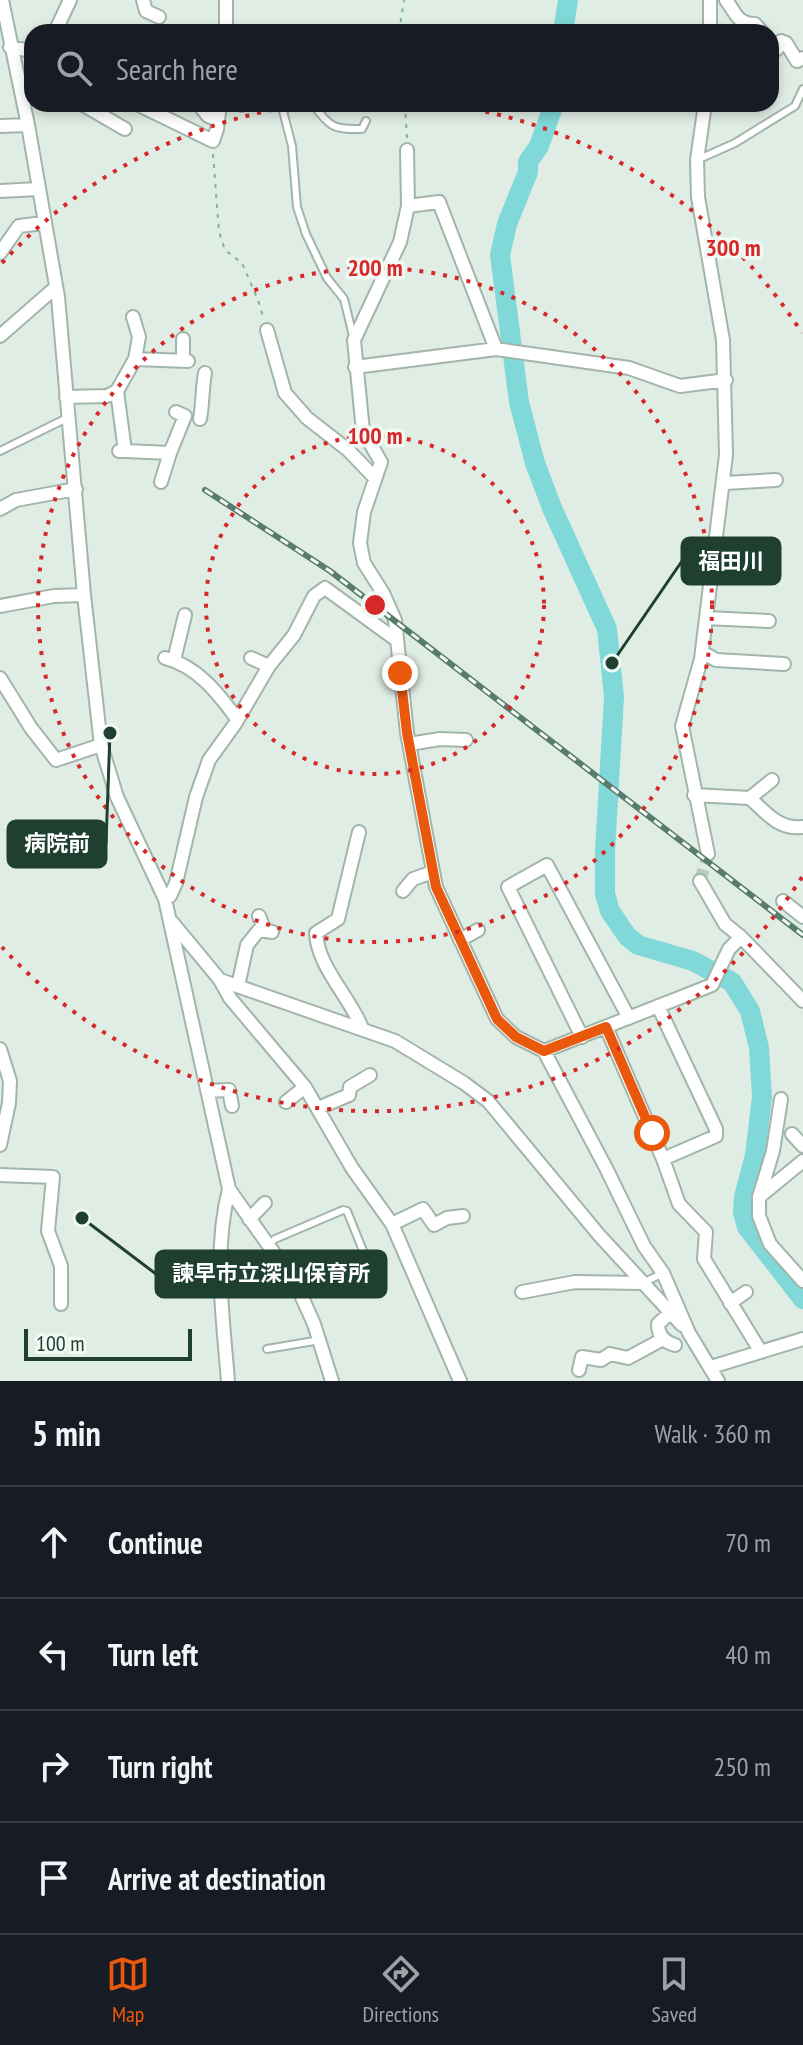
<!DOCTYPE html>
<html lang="en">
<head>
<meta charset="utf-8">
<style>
	:root { --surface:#171b24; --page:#242831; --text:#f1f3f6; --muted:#9ea1a6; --line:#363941; --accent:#ea580c }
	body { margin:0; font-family:"PT Sans Narrow","Noto Sans JP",sans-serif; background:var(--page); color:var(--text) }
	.scale { position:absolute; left:24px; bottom:20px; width:168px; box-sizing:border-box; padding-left:8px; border:4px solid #1f3f31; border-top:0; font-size:22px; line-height:28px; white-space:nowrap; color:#1f3f31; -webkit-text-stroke:6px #f1f9f4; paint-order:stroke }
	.stop { position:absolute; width:24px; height:24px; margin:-18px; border:6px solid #ea580c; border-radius:50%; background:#fff }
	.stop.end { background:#ea580c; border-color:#fff; box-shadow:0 2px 8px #0008 }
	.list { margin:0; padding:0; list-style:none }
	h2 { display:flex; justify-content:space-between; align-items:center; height:104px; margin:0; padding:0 32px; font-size:34px }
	h2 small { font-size:26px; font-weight:400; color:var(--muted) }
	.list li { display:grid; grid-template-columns:52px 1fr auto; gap:24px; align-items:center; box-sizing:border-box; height:112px; padding:0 32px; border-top:2px solid var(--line) }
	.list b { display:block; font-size:30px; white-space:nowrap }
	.list em { font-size:26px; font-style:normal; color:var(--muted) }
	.icon { flex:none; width:44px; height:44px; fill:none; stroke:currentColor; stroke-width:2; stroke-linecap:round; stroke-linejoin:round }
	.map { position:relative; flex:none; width:803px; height:1381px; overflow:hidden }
	.search { position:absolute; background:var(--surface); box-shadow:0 4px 12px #0003; left:24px; right:24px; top:24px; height:88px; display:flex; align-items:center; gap:20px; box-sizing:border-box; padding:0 28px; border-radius:24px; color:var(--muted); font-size:30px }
	.sheet { height:552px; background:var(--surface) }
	nav { display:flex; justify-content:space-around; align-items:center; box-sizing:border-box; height:112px; border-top:2px solid var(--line); background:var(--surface); font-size:22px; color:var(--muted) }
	nav a { display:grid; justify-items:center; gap:4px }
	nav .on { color:var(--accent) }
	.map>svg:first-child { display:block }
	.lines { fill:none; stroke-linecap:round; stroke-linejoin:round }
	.river { stroke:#81d8d8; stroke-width:20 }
	.street-tunnel { stroke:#b9cac1; stroke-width:12; stroke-dasharray:12 6; stroke-linecap:butt }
	.lane-casing { stroke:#a2b5ab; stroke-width:10 }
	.street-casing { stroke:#a2b5ab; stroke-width:16 }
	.path { stroke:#7db49a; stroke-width:2; stroke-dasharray:4 6; stroke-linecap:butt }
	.lane { stroke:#fff; stroke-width:6 }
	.street { stroke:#fff; stroke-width:12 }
	.rail-casing { stroke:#597b6c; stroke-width:6 }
	.rail { stroke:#f1f9f4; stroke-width:3; stroke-dasharray:9; stroke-linecap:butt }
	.route { stroke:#ea580c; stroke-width:10 }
	.ring { fill:none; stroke:#d62828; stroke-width:4; stroke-dasharray:4 8 }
	.centre { fill:#d62828; stroke:#f1f9f4; stroke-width:4 }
	.ring-label { font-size:24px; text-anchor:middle; font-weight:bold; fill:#d62828; stroke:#f1f9f4; stroke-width:7; stroke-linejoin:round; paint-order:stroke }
	.leader { fill:none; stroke:#1f3f31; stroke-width:3 }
	.callout-dot { fill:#1f3f31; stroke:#f1f9f4; stroke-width:3 }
	.callout { fill:#1f3f31; stroke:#1f3f31; stroke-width:3 }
	.callout-label { font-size:22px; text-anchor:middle; font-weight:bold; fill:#fff }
</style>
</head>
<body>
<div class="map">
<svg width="803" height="1381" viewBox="0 0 803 1381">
	<rect width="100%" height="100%" fill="#e0ede5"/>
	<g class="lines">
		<path class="river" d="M563,32L568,0
			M554,104L539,146L528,162V172L507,224L500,255L519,402L535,463L552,508L607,629L614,697L605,851V894L610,911L627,936L638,945L693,961L732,982L750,1011L759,1048L762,1097L755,1155L744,1197L743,1213L747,1227L803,1299"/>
		<path class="street-tunnel" d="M700,881L708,854"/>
		<defs>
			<path id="lane" d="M292,104L283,111L292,146L297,207L306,234L327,278L344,299L353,336
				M313,104C329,127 334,130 362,129L366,121
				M697,160L735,143L795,106L803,89
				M0,451L67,418
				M268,1245L275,1239L343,1210L347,1211L366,1258L297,1287
				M643,1283L663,1273
				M267,1349L320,1340"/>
			<path id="street" d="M2,0L28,125L58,297L84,595L101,745L117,797L165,899L229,1189L297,1286L314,1324L332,1381
				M143,0L146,11L159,17
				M710,0V32
				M726,0C736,13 737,24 755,24L762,32
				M55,32L70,0
				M226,32V0
				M10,47L32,51
				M771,52L777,49L781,41L786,43L797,61L803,58
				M82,104L125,129
				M137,104L213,141L217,129L220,104
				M238,104L242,105
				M705,104L697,160L698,197L723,340L726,455L701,659L682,726L708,854
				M200,106L208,116L218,120
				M0,126L28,125
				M407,150L408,206L400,242L354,340L363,431L381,462L364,512L360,543L364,563L383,593L395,620L407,733L436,887L497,1019L516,1037L544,1051L606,1168L644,1246L663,1273L689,1333L718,1381
				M0,191L38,189
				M408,206L439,202L496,349
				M0,253L19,226L44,223
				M267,330L285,393L307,418L348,450L375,478
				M0,336L56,287
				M183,339V361
				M135,359L188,361
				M355,367L496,349L629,368L680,386L726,380
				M117,391L125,451H119
				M66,397L107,396L117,391L135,359L139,337L133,317
				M200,419C203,403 202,389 205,373
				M125,451L170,453L161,482
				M170,453L185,416L176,412
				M725,483L776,480
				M0,509L16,500L76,489
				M0,606L54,596L84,595
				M706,618L769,621
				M702,652L716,660L784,664
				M165,658C197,666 218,693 237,719
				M251,658L269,666
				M174,660L185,615
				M0,678L31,728L56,760L101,745
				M409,744L440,739L466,740
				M694,795L750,798C766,813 779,830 803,827
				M750,798L772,780
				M359,832L338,919L316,933C318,968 349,995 362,1028
				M700,881L725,924L741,937L803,1001
				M403,891L413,879L433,872
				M165,899L170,896L176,883L196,797L209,760L235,724L269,666L294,635L314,596L325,588L395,639
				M783,901L803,917
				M259,916L265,931
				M172,922L220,980L230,998L305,1087L352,1168L392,1224L460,1381
				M460,940L478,930
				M220,980L395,1041L464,1083L488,1101L599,1235L682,1325
				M238,986L247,945L259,930L272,932
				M606,1027L663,1159L716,1136V1129L658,1006
				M582,1037L508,887L547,865L629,1018
				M0,1049L10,1081L9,1103L0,1145
				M544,1051L712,985L729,949L741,937
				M207,1091L229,1090L232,1106
				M781,1099L773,1151L759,1197V1216L770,1244L803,1281
				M286,1102L305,1087
				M318,1108L349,1095L350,1087L370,1075
				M792,1134L803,1146
				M663,1159L679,1204L706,1232L704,1259L761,1352
				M0,1175L53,1177L48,1231L61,1266V1304
				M759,1197L803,1161
				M249,1219L265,1203
				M392,1224L423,1209L434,1225L447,1218L463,1216
				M522,1292L575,1282L643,1283
				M730,1303L746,1292
				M670,1313L658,1324C658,1335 664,1342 675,1345
				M711,1367L803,1339
				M579,1370L582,1357L601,1360L610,1354L628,1358L663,1339
				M228,1381C223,1317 213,1252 229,1189"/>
		</defs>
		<use href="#lane" class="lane-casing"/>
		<use href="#street" class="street-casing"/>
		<path class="path" d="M399,32L404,0
			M405,104L407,139
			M213,154L219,232L225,250L242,263L258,300L263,317"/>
		<use href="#lane" class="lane"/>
		<use href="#street" class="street"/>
		<defs>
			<path id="rail" d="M205,490L330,571L803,935"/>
		</defs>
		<use href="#rail" class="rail-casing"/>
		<use href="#rail" class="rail"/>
	</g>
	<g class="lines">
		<path class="route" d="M400,673L407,733L436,887L497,1019L516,1037L544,1051L606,1027L652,1133"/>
	</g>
	<g class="ring">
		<circle cx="375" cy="605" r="169"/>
		<circle cx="375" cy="605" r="337"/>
		<path d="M802 877A506 506 0 0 1 2 947M2 263A506 506 0 0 1 300 105M450 105A506 506 0 0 1 802 333"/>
	</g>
	<circle cx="375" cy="605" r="12" class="centre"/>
	<g class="ring-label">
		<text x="733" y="256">300 m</text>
		<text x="375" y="276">200 m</text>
		<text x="375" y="444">100 m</text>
	</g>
	<path class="leader" d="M612 663L682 561M110 733L106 844M82 1218L156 1274"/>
	<g class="callout-dot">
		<circle cx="612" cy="663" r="8"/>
		<circle cx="110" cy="733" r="8"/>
		<circle cx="82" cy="1218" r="8"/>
	</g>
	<g class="callout">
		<rect x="682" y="538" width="98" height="46" rx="8"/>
		<rect x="8" y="821" width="98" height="46" rx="8"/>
		<rect x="156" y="1251" width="230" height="46" rx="8"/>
	</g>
	<g class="callout-label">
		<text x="731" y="569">福田川</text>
		<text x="57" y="851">病院前</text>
		<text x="271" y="1281">諫早市立深山保育所</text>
	</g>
</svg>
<div class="scale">100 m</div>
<div class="stop" style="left:652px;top:1133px"></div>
<div class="stop end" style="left:400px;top:673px"></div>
<div class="search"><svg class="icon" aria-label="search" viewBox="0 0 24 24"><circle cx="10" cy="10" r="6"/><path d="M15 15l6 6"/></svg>Search here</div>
</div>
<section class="sheet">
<h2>5 min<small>Walk · 360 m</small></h2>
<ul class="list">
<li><svg class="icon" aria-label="ahead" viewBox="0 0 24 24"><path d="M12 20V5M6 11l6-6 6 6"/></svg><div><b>Continue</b></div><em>70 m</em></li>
<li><svg class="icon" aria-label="left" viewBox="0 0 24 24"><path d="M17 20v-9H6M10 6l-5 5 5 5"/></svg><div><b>Turn left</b></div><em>40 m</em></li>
<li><svg class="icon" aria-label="right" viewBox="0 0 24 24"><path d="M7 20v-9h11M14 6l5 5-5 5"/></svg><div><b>Turn right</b></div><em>250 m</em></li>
<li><svg class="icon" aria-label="arrive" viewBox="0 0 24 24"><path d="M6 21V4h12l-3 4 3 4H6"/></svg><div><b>Arrive at destination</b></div></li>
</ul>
</section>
<nav>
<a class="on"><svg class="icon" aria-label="map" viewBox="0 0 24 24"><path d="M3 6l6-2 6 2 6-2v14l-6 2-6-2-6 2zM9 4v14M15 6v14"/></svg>Map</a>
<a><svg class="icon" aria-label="directions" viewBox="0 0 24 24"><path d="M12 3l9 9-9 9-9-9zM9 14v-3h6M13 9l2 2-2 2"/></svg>Directions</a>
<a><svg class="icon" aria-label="saved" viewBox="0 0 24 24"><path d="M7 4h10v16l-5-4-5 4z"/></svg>Saved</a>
</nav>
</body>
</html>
